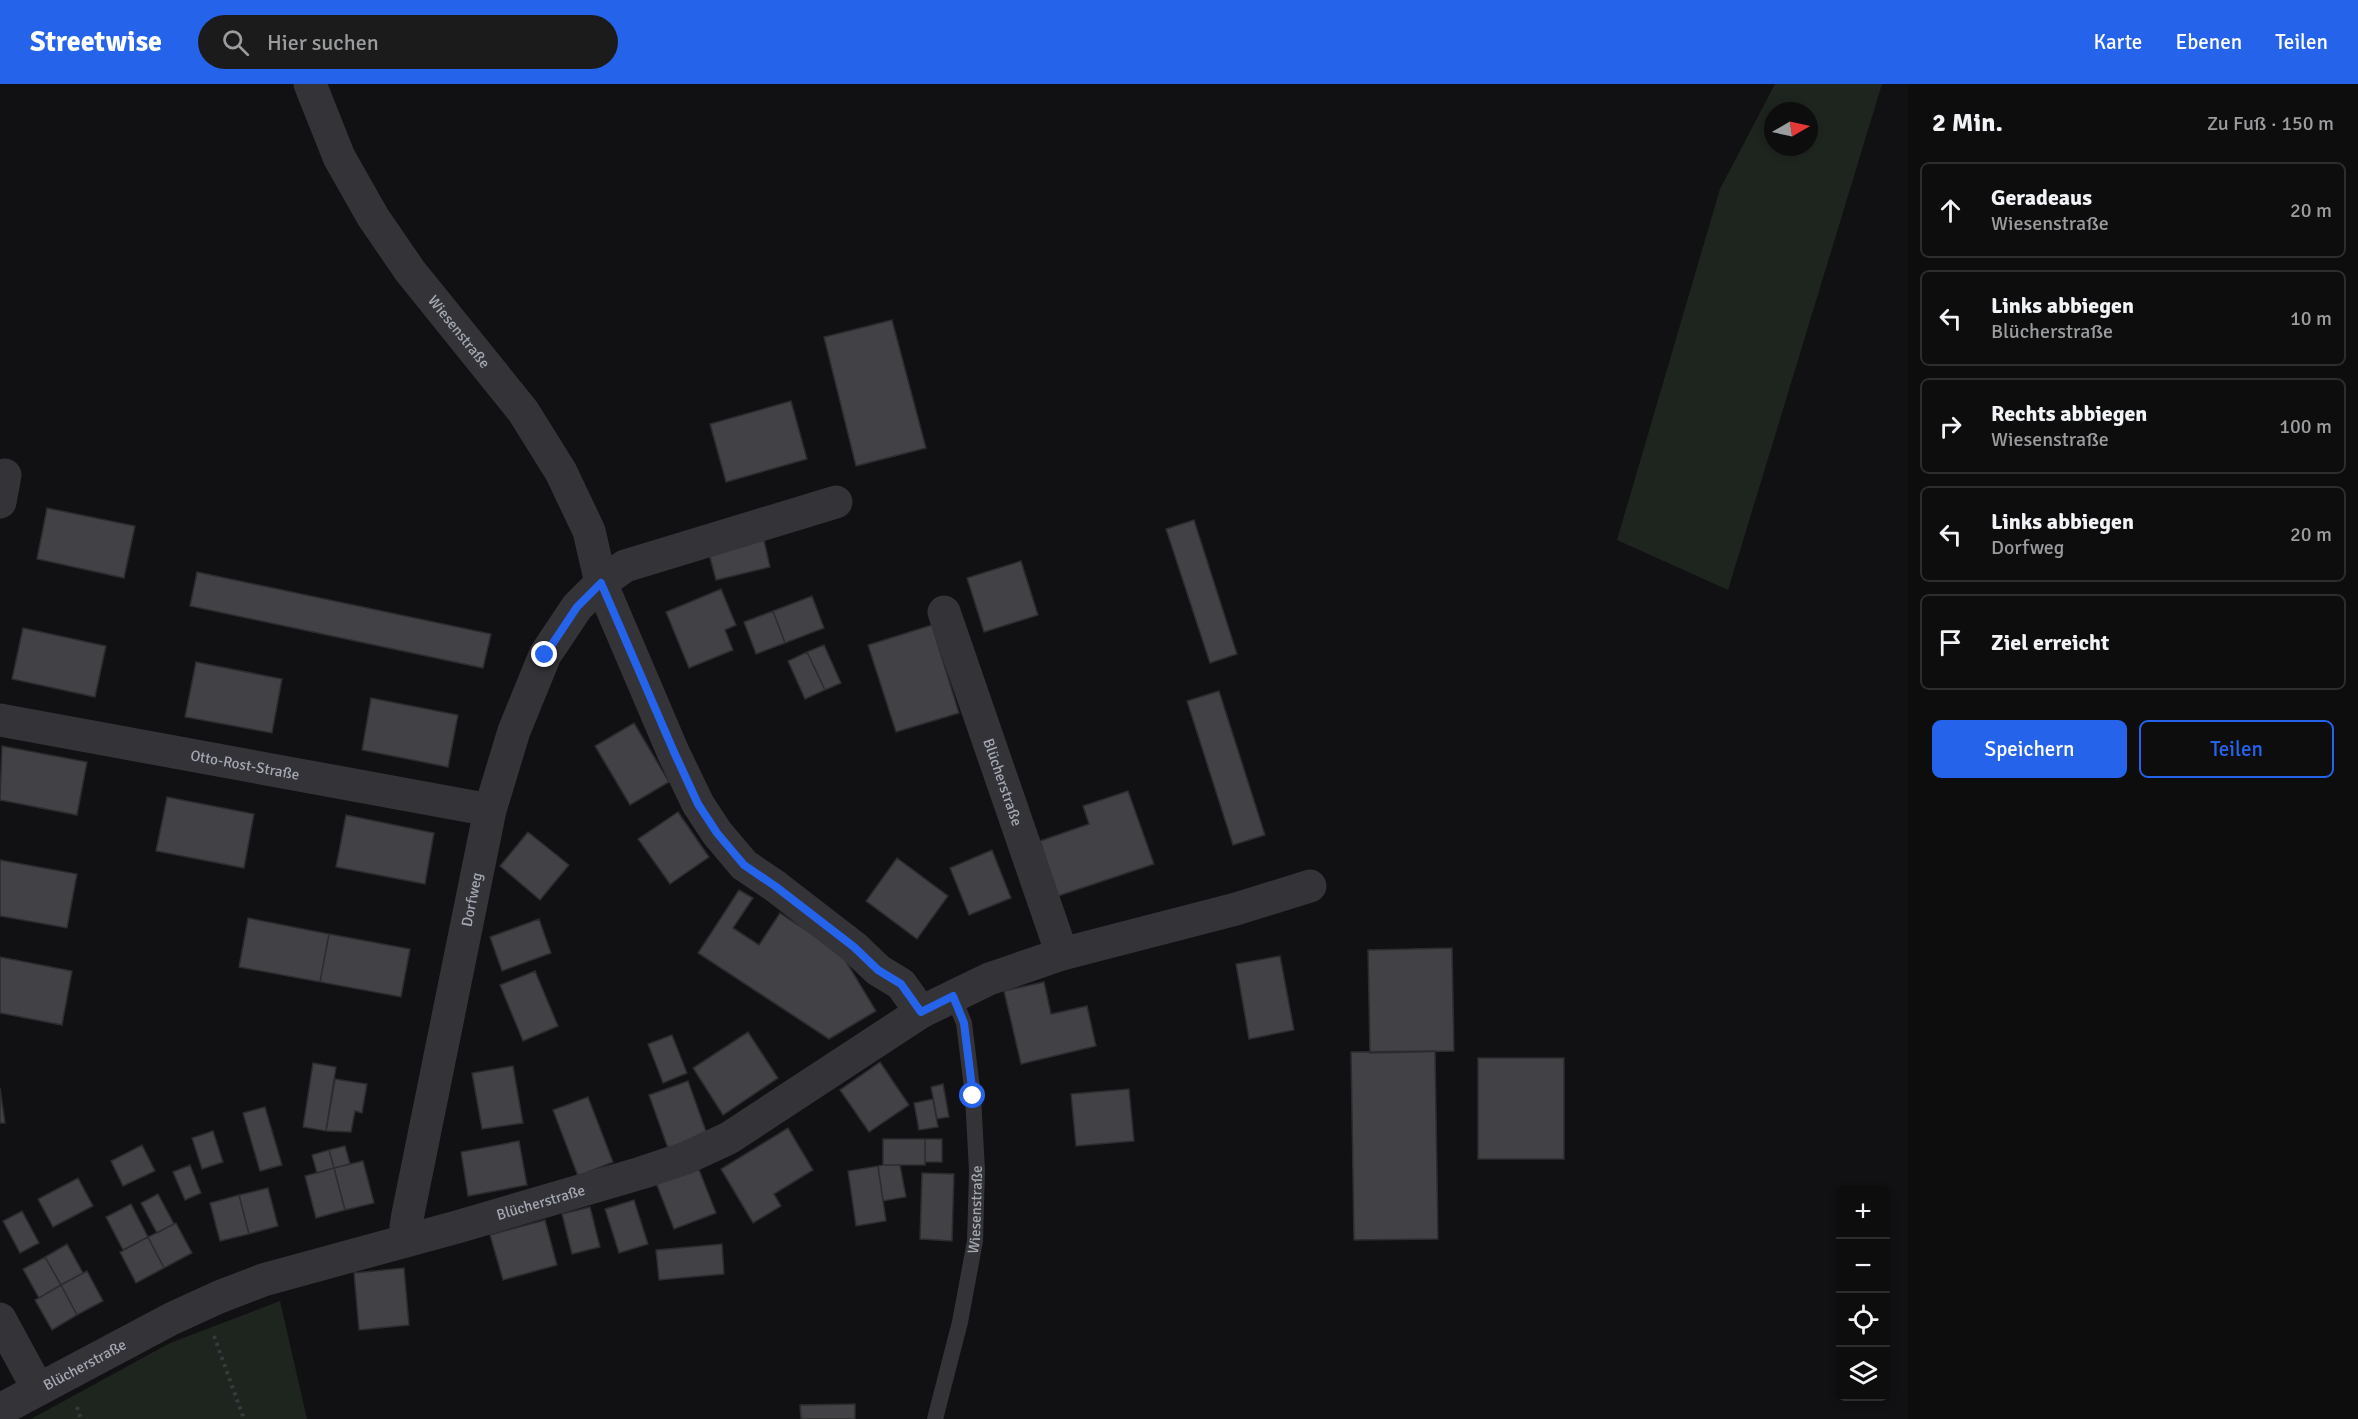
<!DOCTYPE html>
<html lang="de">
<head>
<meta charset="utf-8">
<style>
	:root { --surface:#0d0d0e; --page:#1b1b1c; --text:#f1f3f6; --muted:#9a9c9e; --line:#2d2d2e; --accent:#2563eb }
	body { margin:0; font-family:Signika,sans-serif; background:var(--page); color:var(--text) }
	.controls { position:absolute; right:18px; bottom:18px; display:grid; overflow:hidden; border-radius:9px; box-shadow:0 3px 9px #0003 }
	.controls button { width:54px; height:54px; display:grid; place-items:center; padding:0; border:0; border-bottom:2px solid var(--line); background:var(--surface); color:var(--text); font:30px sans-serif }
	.compass { position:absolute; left:1764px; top:18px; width:54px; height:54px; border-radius:50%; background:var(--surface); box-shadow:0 3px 9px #0003; rotate:81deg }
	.stop { position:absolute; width:18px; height:18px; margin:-14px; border:4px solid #2563eb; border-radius:50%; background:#fff }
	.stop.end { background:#2563eb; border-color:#fff; box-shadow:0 2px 6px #0008 }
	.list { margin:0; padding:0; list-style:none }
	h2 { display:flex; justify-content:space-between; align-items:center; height:78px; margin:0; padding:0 24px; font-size:26px }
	h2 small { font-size:20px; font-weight:400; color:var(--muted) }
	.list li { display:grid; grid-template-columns:39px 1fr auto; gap:18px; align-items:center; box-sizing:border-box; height:96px; margin:0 12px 12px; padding:0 12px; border:2px solid var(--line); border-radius:9px }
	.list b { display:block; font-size:22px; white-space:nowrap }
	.list p { margin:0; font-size:20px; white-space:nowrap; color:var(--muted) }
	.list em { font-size:20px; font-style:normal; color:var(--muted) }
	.actions { display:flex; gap:12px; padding:18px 24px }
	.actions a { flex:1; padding:14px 0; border:2px solid var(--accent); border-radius:9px; text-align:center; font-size:21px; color:var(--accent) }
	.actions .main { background:var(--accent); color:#fff }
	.icon { flex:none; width:33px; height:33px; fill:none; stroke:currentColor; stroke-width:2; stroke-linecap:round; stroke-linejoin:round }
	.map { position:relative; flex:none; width:1908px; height:1335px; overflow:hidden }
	header { display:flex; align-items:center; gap:36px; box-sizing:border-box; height:84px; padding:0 30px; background:var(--accent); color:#fff }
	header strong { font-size:28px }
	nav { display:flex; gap:33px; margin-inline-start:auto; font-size:21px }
	.search { width:420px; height:54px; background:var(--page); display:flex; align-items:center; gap:15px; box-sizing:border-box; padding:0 21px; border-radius:33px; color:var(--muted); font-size:22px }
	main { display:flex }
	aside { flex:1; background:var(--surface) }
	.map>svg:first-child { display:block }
	.green { fill:#1e251f; fill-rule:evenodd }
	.building { fill:#414146; stroke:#2c2c2f; stroke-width:1.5 }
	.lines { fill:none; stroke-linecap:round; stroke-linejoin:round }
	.path { stroke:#393a3f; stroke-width:4; stroke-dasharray:3 4.5; stroke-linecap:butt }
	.lane { stroke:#333338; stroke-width:16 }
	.street { stroke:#333338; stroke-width:33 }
	.route { stroke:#2563eb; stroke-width:8 }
	.labels { text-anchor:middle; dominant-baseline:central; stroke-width:5; stroke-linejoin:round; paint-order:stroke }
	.street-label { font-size:15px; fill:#a3a8b3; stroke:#0d0d0e }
</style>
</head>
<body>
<header>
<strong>Streetwise</strong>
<div class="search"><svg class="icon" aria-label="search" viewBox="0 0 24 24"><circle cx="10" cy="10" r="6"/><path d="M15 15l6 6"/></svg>Hier suchen</div>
<nav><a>Karte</a><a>Ebenen</a><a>Teilen</a></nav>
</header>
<main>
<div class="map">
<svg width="1908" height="1335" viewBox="0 0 1908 1335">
	<rect width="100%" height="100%" fill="#111113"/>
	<path class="green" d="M1775,0H1882L1728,506L1617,456L1720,105ZM1773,27H1809V63H1773Z
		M280,1217L307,1335H31L170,1259Z"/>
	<path class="building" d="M892,236L926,364L856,382L824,253Z
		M791,317L807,375L726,398L710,340Z
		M47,424L135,442L124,494L37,475Z
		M1194,436L1237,570L1210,579L1166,445Z
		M764,456L770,483L716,496L709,470Z
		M1021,477L1038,531L984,548L967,494Z
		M197,488L491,550L483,584L190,522Z
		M721,505L736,541L725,546L733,566L689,584L666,528Z
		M812,512L824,544L785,559L773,527Z
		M773,527L785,559L756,570L744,538Z
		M932,541L959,629L896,648L868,561Z
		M23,544L106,562L95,613L12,595Z
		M824,561L841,599L825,606L807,568Z
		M807,568L825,606L805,615L788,577Z
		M196,578L282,595L272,649L185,633Z
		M1219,607L1265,751L1233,761L1187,617Z
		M371,614L458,631L448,683L362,666Z
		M634,639L669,698L630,721L595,662Z
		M2,662L87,678L77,731L0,716Z
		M1128,707L1154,780L1058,812L1040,757L1089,740L1083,722Z
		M167,713L254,730L244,784L156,767Z
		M678,728L709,773L670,800L638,755Z
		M346,731L434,749L425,800L336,783Z
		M528,748L569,781L540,816L500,782Z
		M992,766L1011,814L969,831L950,784Z
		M897,774L948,812L917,855L866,817Z
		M0,776L77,790L67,844L0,832Z
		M739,806L753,814L733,844L759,861L780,829L841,869L876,927L829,955L698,869Z
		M248,834L329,850L320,898L239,883Z
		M539,835L551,869L502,887L490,853Z
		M329,850L410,865L401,913L320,898Z
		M1452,864L1454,967L1370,969L1368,866Z
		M1280,872L1294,946L1249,955L1236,880Z
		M0,873L72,887L62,941L0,929Z
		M535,887L558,942L523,957L500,901Z
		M1044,898L1051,930L1087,922L1096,962L1021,980L1004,907Z
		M748,948L778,994L723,1031L693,984Z
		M672,951L687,989L663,999L648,960Z
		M1435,967L1438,1155L1354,1156L1351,968Z
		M1478,974H1564V1075H1478Z
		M880,978L909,1021L869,1048L840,1006Z
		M313,979L336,983L326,1047L303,1043Z
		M513,982L523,1039L482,1045L472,989Z
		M335,995L367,1000L362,1029L355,1027L351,1048L326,1047Z
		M688,997L708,1053L669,1067L649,1011Z
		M943,1000L949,1033L937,1035L931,1003Z
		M0,1004L5,1039H0Z
		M1129,1005L1134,1057L1076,1062L1071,1010Z
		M588,1013L613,1078L578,1092L553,1026Z
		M933,1015L938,1043L919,1046L914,1019Z
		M265,1023L282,1081L260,1087L243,1029Z
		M788,1044L813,1086L774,1110L781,1122L753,1139L721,1085Z
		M213,1047L223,1078L202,1085L192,1054Z
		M883,1055H925V1081H883Z
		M925,1055H942V1078H925Z
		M519,1057L527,1101L468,1112L461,1068Z
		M142,1061L155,1087L123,1102L111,1077Z
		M345,1062L350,1080L334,1084L329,1066Z
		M329,1066L334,1084L317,1089L312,1071Z
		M363,1077L374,1119L345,1126L334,1084Z
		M190,1081L201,1109L185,1116L173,1088Z
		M883,1081H900L906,1113L883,1117L878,1082Z
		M878,1082L886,1137L856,1142L848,1087Z
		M698,1083L716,1129L674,1145L656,1099Z
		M334,1084L345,1126L316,1134L305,1092Z
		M922,1089L954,1090L952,1157L920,1155Z
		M78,1094L93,1122L53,1143L38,1115Z
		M268,1104L278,1142L249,1150L239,1111Z
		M158,1110L174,1140L157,1149L141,1119Z
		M239,1111L249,1150L220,1157L210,1119Z
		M634,1116L648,1160L619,1169L605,1125Z
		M131,1120L148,1153L123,1166L106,1133Z
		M590,1123L600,1163L572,1170L562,1130Z
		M22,1127L39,1159L20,1169L3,1137Z
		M545,1136L557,1181L503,1196L490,1151Z
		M176,1139L192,1169L164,1184L148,1153Z
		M148,1153L164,1184L136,1199L120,1168Z
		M67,1160L83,1189L61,1201L45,1173Z
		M722,1160L724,1190L659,1196L656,1166Z
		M45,1173L61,1201L39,1214L23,1185Z
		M404,1184L409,1241L359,1246L354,1189Z
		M87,1187L103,1217L77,1231L61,1201Z
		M61,1201L77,1231L52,1246L35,1216Z
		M855,1320V1335H801L800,1321Z"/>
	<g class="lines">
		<path class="path" d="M214,1252L244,1335
			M77,1323L81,1335"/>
		<path class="lane" id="s1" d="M935,1335L960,1238L975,1157L977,1087L973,1012L964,939L953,912"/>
		<g class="street">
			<path id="s2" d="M310,0L339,73L373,133L410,187L523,327L561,388L589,447L601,499L673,668L698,720L717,749L744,781L775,802L854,863L878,886L901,900L921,928"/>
			<path d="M0,418L5,391"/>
			<path id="s3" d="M944,528L1062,870"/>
			<path id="s4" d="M0,636L490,726"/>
			<path id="s5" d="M407,1155L406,1142L408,1130L490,726L514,647L545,571L577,523L601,499L625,482L836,418"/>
			<path d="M0,1235L38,1305"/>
			<path id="s6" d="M0,1326L171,1235L219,1213L263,1196L457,1143L641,1089L686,1074L729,1054L921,928L989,895L1062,870L1236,825L1310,802"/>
		</g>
	</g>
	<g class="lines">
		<path class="route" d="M545,571L577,523L601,499L674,668L698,720L717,749L744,781L775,802L854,863L878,886L901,900L921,928L953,912L964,939L973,1012"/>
	</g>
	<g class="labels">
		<g class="street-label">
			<text stroke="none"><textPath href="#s2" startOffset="291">Wiesenstraße</textPath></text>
			<text stroke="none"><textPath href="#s4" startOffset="249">Otto-Rost-Straße</textPath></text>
			<text stroke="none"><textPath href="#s3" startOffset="180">Blücherstraße</textPath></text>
			<text stroke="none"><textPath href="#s5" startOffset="346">Dorfweg</textPath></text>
			<text stroke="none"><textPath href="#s6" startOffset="582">Blücherstraße</textPath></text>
			<text stroke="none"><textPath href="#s1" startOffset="214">Wiesenstraße</textPath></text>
			<text stroke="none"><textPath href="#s6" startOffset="96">Blücherstraße</textPath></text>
		</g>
	</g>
</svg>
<div class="controls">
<button>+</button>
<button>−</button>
<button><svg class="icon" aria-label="locate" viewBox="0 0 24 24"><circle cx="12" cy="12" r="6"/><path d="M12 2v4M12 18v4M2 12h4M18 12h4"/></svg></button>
<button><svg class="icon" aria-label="layers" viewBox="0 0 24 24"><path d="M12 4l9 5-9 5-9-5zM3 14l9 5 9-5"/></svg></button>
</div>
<svg class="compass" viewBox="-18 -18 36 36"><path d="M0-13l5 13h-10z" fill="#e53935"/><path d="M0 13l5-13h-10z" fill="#9a9c9e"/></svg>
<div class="stop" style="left:973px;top:1012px"></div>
<div class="stop end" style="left:545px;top:571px"></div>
</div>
<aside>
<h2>2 Min.<small>Zu Fuß · 150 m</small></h2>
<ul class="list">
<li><svg class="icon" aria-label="ahead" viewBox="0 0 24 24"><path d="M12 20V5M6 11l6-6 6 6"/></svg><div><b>Geradeaus</b><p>Wiesenstraße</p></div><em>20 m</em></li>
<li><svg class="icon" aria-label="left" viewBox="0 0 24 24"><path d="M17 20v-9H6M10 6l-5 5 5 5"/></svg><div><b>Links abbiegen</b><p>Blücherstraße</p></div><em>10 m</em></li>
<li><svg class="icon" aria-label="right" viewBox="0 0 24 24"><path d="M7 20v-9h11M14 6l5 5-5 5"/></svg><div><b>Rechts abbiegen</b><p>Wiesenstraße</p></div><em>100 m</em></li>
<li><svg class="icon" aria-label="left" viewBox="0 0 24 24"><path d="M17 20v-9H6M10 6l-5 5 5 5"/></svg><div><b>Links abbiegen</b><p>Dorfweg</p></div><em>20 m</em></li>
<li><svg class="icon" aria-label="arrive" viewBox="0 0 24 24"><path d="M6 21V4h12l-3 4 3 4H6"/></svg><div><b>Ziel erreicht</b></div></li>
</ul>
<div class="actions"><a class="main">Speichern</a><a>Teilen</a></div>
</aside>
</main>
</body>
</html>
